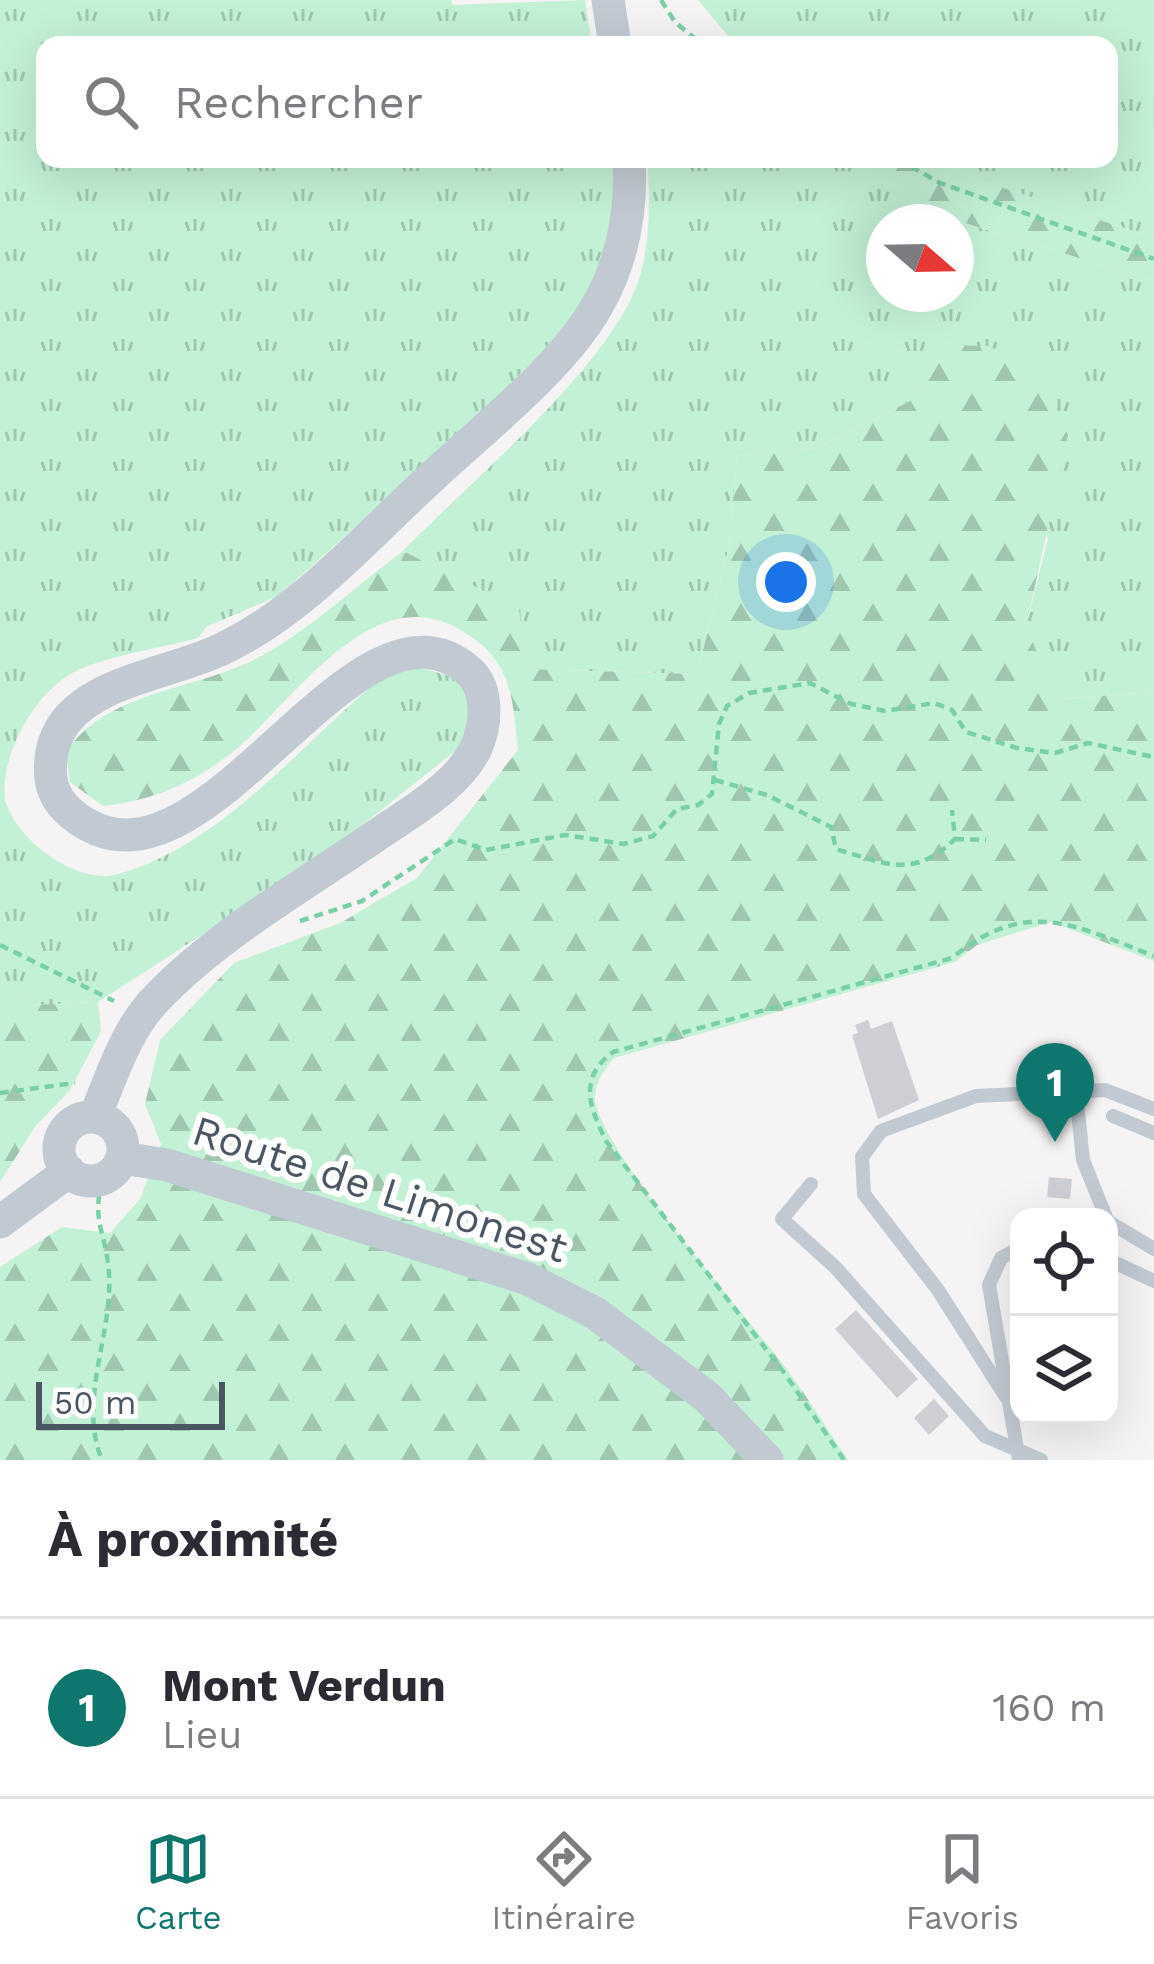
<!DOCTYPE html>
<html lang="fr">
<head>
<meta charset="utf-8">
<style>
	:root { --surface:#fff; --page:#f7f7f7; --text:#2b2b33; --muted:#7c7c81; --line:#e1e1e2; --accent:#0f766e }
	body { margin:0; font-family:"Work Sans",sans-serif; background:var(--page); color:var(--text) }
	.controls { position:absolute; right:36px; bottom:36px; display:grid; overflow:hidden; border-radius:24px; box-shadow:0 12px 48px #0002 }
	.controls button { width:108px; height:108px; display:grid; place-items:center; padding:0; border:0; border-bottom:3px solid var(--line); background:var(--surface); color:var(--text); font:60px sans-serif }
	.compass { position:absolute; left:866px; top:204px; width:108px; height:108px; border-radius:50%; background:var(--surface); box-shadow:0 12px 48px #0002; rotate:110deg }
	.scale { position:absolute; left:36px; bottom:30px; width:189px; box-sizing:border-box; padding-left:12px; border:6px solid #4a5661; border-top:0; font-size:33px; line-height:42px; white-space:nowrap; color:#4a5661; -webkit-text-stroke:9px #fff; paint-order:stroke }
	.you { position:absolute; left:786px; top:582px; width:42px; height:42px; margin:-30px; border:9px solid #fff; border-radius:50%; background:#1a73e8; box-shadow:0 0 0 18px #1a73e833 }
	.badge { display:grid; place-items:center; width:78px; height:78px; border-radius:50%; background:var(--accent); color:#fff; font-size:39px; font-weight:700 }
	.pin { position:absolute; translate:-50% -99px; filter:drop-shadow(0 3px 6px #0008) }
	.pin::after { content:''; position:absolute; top:63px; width:42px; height:36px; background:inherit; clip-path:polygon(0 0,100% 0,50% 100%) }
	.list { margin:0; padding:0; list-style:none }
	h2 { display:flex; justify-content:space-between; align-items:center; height:156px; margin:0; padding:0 48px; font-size:51px }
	h2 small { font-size:39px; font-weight:400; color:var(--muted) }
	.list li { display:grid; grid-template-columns:78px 1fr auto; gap:36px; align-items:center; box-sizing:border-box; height:180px; padding:0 48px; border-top:3px solid var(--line) }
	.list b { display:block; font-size:45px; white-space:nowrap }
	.list p { margin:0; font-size:39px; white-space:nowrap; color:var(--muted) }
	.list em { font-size:39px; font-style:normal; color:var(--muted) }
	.icon { flex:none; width:66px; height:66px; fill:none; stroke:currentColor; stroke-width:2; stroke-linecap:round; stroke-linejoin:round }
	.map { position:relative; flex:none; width:1154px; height:1460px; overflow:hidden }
	.search { position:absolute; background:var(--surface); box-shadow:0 12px 48px #0002; left:36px; right:36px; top:36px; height:132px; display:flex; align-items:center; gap:30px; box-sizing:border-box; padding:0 42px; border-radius:24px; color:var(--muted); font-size:45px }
	.sheet { height:336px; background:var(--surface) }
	nav { display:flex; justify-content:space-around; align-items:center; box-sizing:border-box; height:168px; border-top:3px solid var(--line); background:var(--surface); font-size:33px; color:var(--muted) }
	nav a { display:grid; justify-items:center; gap:6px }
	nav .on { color:var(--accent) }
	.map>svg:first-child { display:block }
	.grass { fill:url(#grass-tufts); fill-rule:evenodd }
	.forest { fill:url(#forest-firs) }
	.building { fill:#cdcfd5 }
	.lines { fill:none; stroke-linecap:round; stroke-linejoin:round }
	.path { stroke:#7ad0a6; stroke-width:4.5; stroke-dasharray:9 6; stroke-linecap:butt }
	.service { stroke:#c1cad2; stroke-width:14 }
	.tertiary { stroke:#c1cad2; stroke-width:33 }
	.labels { text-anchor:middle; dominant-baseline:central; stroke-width:12; stroke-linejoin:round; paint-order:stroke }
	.street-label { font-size:42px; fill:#4a5661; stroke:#fff }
</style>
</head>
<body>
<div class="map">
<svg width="1154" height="1460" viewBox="0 0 1154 1460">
	<defs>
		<pattern id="grass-tufts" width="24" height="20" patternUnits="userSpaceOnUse" patternTransform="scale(3)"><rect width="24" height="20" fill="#c3f1d5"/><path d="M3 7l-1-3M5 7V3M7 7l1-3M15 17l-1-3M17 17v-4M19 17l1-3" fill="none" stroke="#a0c6b0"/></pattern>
		<pattern id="forest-firs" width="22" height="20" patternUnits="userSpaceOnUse" patternTransform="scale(3)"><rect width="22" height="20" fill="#c3f1d5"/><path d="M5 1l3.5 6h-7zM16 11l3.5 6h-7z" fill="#a0c6b0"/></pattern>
	</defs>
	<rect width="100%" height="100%" fill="#f5f3f3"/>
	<path class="grass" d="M0,0H451L453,5L585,0L592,45H45V159H612L617,187L610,251L579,314L471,424L278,596L206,627L198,638C162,648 97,657 67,676C32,699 0,756 5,800C16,840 77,886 119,874C234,840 309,731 402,662L466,681L473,708L463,745L318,860L98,1002L33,1005L0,978Z
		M698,0H1154V238L916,159H1109V45H736Z
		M647,159H845L968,224L1154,281V692L1057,699L1026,627L1048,538L949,345L910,401L817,448L737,456L729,547L697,674L523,669L519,609L403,551C473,479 581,391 628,305C651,264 651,204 647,159ZM884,222H956V294H884Z"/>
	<path class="forest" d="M845,159H916L1154,238V281L968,224Z
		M949,345L989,346L1038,374L1068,435L1026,627L1058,699L1154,692V961L1051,922L977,945L955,962L614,1058C604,1070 595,1082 595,1098C597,1147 750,1320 786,1368C808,1398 828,1430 848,1460H0V1267L62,1227L110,1233L140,1199L161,1144L145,1104L160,1040L234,963L342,922L417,878L518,750C512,694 512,658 457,628C370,580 294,701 235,750C196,782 153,801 103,806L70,782L66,752C108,689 198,691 261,656C311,629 357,585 403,551L519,609L524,669L697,674L729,547L737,456L817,448L910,401Z
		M0,978L33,1005L98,1002L101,1031L70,1090L35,1127L0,1182Z"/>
	<path class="building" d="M868,1020L871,1029L892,1021L919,1100L878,1119L852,1035L858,1033L855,1025Z
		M1049,1177L1072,1179L1070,1199L1047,1197Z
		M856,1310L918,1379L897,1398L835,1329Z
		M934,1399L949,1416L929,1435L914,1418Z"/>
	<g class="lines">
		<path class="path" d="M661,0L675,22L703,45
			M898,159L940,183L1154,259
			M715,780L767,795L831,827L836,849C886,864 914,879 955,839L952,810
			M955,839L986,840
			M300,921L362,901L455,839L486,850L565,835L624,844L653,836L677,809L698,805L712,794L719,724L727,706L749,693L810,683L851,704L885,711L934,703L952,710L966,732L1017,748L1055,753L1088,743L1154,757
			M0,945L114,1001
			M0,1093L75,1083
			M101,1180C94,1225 102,1223 108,1263C117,1328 76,1397 102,1460
			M844,1460L785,1374L606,1141C589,1106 578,1078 613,1052L952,958C1027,896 1076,926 1154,956"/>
		<path class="service" d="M1076,1092L1083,1160L1106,1217
			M1113,1116L1154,1133
			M811,1184L782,1219L836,1268L985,1436L1041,1460
			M1109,1222L1154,1249
			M1019,1248L1001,1258L989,1285L1019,1460
			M1109,1260L1154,1281
			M1006,1397L938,1290L864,1194L862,1157L881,1131L976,1096L1105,1090L1154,1109"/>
		<path class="tertiary" d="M608,0L615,45
			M95,1116C112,1076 125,1031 156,999C218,934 303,886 377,835C409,813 459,785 476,748C486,726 489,690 470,672C358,571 213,895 88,825C70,815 54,801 51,779C49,759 53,738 66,721C100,679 175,672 222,649C304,610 368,535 434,475C484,429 565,364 597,306C623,261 632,210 629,159
			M59 1149a32 32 0 1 1 64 0a32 32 0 1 1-64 0Z
			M122,1158L167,1165L528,1279L595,1313L707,1397L767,1460
			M0,1222L69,1171"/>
	</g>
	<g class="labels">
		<g class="street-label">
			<text transform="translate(380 1189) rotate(18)">Route de Limonest</text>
		</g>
	</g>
</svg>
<div class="controls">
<button><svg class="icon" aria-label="locate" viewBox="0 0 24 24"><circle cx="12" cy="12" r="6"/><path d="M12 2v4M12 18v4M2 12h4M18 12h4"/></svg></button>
<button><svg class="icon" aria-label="layers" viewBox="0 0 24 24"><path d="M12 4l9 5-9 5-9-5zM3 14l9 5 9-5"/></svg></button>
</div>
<svg class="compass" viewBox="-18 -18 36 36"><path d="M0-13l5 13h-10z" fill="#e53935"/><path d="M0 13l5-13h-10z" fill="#7c7c81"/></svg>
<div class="scale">50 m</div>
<div class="you"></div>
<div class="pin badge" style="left:1055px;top:1142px">1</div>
<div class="search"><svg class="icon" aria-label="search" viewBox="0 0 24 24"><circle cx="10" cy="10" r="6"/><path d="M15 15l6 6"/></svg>Rechercher</div>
</div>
<section class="sheet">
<h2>À proximité<small></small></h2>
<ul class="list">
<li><span class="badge">1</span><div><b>Mont Verdun</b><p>Lieu</p></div><em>160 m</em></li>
</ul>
</section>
<nav>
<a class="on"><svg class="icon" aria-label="map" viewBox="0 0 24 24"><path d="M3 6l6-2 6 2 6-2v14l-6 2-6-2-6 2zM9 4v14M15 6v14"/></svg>Carte</a>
<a><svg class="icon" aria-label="directions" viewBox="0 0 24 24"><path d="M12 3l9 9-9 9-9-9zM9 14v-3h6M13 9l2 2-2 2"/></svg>Itinéraire</a>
<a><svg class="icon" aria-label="saved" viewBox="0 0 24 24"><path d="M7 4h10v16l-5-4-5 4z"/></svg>Favoris</a>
</nav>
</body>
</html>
